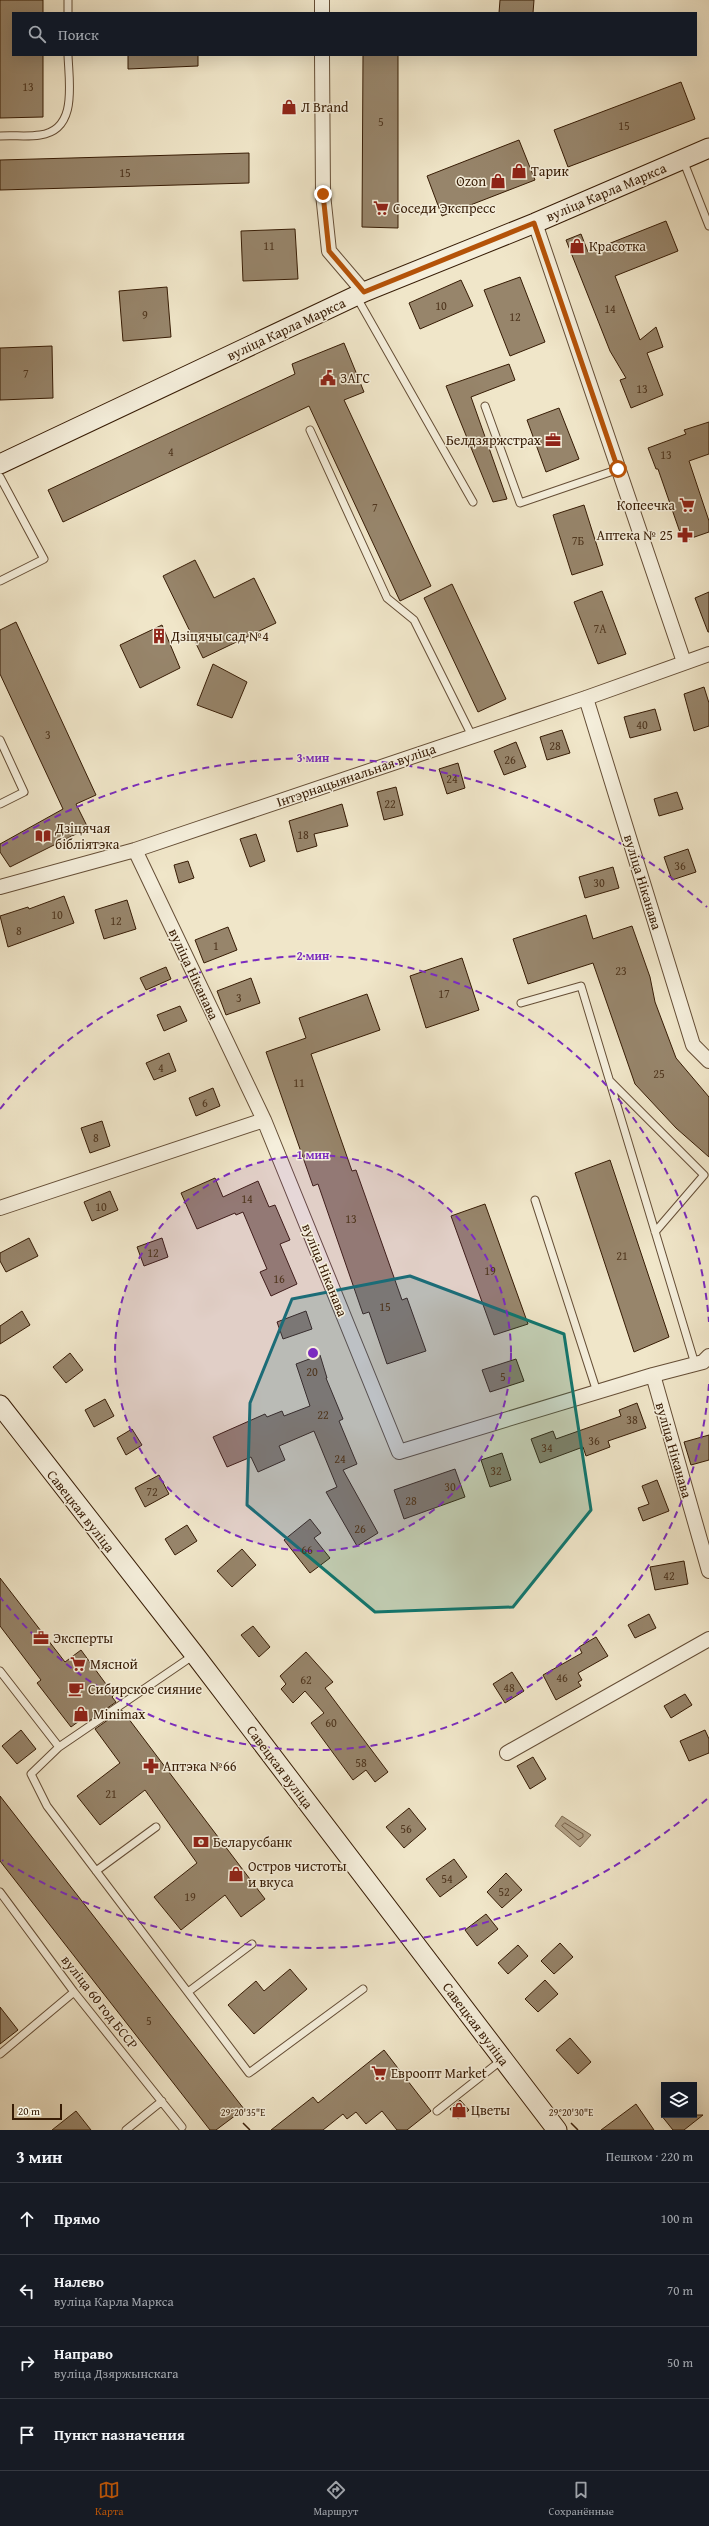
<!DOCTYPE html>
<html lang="ru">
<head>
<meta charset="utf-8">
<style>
	:root { --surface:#171b24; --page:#20242c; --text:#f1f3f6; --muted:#9ea1a6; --line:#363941; --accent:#b45309 }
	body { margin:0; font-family:"Gentium Book Plus",serif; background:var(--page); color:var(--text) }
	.controls { position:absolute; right:12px; bottom:12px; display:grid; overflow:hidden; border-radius:0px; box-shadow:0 4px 16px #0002 }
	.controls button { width:36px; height:36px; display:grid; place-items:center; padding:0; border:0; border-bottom:1px solid var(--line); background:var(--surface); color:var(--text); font:20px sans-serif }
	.scale { position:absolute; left:12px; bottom:10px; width:50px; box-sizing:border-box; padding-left:4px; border:2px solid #371c05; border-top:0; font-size:11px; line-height:14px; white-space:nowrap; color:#371c05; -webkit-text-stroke:3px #f5efdc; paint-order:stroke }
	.stop { position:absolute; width:12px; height:12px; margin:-9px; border:3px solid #b45309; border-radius:50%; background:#fff }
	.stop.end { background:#b45309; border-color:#fff; box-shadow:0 1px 4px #0008 }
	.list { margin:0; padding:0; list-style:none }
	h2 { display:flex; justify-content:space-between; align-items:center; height:52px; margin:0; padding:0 16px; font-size:17px }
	h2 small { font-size:13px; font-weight:400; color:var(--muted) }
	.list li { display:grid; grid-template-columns:26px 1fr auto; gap:12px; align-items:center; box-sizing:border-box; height:72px; padding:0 16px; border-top:1px solid var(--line) }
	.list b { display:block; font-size:15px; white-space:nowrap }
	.list p { margin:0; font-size:13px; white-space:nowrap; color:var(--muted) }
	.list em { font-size:13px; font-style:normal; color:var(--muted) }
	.icon { flex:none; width:22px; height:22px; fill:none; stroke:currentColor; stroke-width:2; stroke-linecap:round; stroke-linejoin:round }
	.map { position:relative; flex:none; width:709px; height:2130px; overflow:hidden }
	.search { position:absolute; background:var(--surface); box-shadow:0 4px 16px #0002; left:12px; right:12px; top:12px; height:44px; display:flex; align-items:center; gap:10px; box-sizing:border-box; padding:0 14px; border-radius:0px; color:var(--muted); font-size:15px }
	.sheet { height:340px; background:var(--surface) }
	nav { display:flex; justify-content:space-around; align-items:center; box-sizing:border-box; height:56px; border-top:1px solid var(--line); background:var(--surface); font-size:11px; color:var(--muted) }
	nav a { display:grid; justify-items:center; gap:2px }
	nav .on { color:var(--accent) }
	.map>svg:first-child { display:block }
	.water { fill:#b1a186; stroke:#806c52 }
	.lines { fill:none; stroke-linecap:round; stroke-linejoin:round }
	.shore { stroke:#745e46; stroke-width:1 }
	.building { fill:#97856b; stroke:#371c05 }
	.service-casing { stroke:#654e36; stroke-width:9 }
	.minor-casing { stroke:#654e36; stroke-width:16 }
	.secondary-casing { stroke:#371c05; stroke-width:21 }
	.service { stroke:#f5efdc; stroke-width:7 }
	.minor { stroke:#f5efdc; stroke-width:14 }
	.secondary { stroke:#f5efdc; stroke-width:19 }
	.route { stroke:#b45309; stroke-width:5 }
	.marked { fill:#0f766e; fill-opacity:0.2; stroke:#0f766e; stroke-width:3; stroke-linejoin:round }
	.ticks { fill:none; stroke:#371c05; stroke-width:1.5 }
	.ring { fill:none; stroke:#7b2cbf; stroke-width:2; stroke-dasharray:7 5 }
	.labels { text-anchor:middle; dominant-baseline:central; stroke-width:3; stroke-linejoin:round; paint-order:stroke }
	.number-label { font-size:12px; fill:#4f361e }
	.poi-label { font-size:14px; fill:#371c05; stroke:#f5efdc; text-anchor:start }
	.street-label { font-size:14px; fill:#371c05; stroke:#f5efdc }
	.ticks-label { font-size:10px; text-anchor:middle; fill:#371c05; stroke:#f5efdc; stroke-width:3; stroke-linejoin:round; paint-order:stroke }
	.centre { fill:#7b2cbf; stroke:#f5efdc; stroke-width:2 }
	.ring-label { font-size:12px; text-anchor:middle; font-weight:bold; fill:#7b2cbf; stroke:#f5efdc; stroke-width:3; stroke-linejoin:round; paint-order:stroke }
</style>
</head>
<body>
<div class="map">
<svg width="709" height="2130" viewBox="0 0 709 2130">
	<rect width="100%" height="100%" fill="#f0e6c9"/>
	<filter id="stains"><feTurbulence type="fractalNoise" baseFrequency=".005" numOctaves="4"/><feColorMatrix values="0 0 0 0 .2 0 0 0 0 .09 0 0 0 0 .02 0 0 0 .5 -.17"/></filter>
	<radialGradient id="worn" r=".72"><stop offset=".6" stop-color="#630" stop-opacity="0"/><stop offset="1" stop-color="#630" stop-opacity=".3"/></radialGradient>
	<path class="water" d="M562,1816L591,1835L580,1847L555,1826Z"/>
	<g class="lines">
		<path class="shore" d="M565,1823L583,1834V1837L578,1840L562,1826Z"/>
	</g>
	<path class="building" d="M0,0H43V13H13V55H43V117L0,118Z
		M500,0H534L533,13H499Z
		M128,55H198V66L128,69Z
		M363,55H398V228L362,227Z
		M681,82L695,119L568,167L554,130Z
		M519,140L535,180L442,216L427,176Z
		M249,153V183L0,190V160Z
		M666,221L678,251L615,276L640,340L656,327L663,347L647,353L663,395L631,408L620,380L626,378L610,351L566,240L581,234L588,252Z
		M295,229L298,279L243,281L241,231Z
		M520,277L545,342L510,356L484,290Z
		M461,280L473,306L420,329L409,303Z
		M167,287L171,337L123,341L119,291Z
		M344,343L364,392L344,400L431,586L400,601L309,406L63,522L48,490L295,374L292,364Z
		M52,346L53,398L0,400V348Z
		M509,364L515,380L471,397L507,499L493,502L446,386Z
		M559,408L579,459L546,472L527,420Z
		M709,422V454L689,461L709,521V532L683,541L658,469H656L648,448L686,434L684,430Z
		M584,505L603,565L572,575L553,515Z
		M195,560L214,598L254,578L276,623L203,658L163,576Z
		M452,584L506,699L478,712L424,598Z
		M602,591L626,654L598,664L574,602Z
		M709,592V632H708L695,598Z
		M16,622L96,795L76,804L88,828L10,867L0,852V844L63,809L0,674V630Z
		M162,625L180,668L140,688L120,645Z
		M213,664L247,682L232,718L197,705Z
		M704,687L709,703V726L694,731L684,694Z
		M655,709L661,730L630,738L624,717Z
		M562,730L570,753L547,760L540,737Z
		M516,742L526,767L504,775L494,751Z
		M458,763L465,788L447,794L439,769Z
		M396,787L403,815L384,820L377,792Z
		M677,792L683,809L659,816L654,799Z
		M342,804L348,826L314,834L317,846L297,852L289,821Z
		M256,834L265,861L250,867L240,839Z
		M688,849L696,872L672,880L664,857Z
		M188,861L194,878L179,883L174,865Z
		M613,867L619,888L585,898L579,877Z
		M64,896L74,923L8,947L0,916L28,907L29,909Z
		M127,900L136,929L104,939L95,910Z
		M586,915L593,939L632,926L650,977L655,1002L676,1058L709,1097V1157L676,1128L635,1084L593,963L528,984L513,939Z
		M228,927L237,950L204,963L195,940Z
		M462,958L479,1010L426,1028L410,976Z
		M166,967L171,979L146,990L140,978Z
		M251,978L260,1003L226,1015L217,991Z
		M367,994L380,1030L311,1054L352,1171L356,1170L402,1300L407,1298L426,1351L387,1364L369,1312L363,1314L318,1184L313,1186L266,1052L306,1038L299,1018Z
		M180,1006L187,1021L164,1031L157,1015Z
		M169,1053L176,1071L154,1080L146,1063Z
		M213,1088L220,1106L196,1116L189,1098Z
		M102,1121L110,1146L90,1153L81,1128Z
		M610,1160L669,1337L634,1352L575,1173Z
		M215,1178L223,1197L258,1181L269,1207L275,1205L290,1240L280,1244L297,1284L271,1296L260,1272L267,1269L243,1212L236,1215L235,1213L197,1229L181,1193Z
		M110,1191L118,1210L92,1221L84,1202Z
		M485,1204L528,1324L494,1335L451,1216Z
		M29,1238L38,1256L6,1272L0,1261V1253Z
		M162,1238L168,1257L144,1266L137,1247Z
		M22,1311L30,1325L0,1344V1326Z
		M306,1311L312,1329L283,1339L277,1322Z
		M70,1353L83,1370L66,1383L53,1367Z
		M320,1355L327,1378H326L343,1419L339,1421L357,1464L343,1470L378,1533L357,1546L326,1492L337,1487L314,1431L279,1446L285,1460L258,1472L251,1457L227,1467L213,1437L265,1414L267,1417L282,1411L284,1416L310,1406L296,1364Z
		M516,1359L524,1381L490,1392L482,1370Z
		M105,1399L114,1416L94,1427L85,1410Z
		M637,1403L646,1428L608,1441L610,1447L586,1456L583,1447L540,1463L531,1439L553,1431L556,1439L621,1416L619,1410Z
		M132,1429L142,1445L126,1455L117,1438Z
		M709,1435V1460L691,1465L684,1442Z
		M502,1453L511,1480L490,1487L481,1460Z
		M455,1469L465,1497L404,1519L394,1490Z
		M159,1475L169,1494L145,1507L135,1488Z
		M657,1480L669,1511L643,1521L638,1508L649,1504L642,1486Z
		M310,1519L321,1533L314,1538L330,1558L310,1573L284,1540Z
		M187,1525L197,1541L175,1555L165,1539Z
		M242,1549L256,1565L232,1587L217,1571Z
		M684,1561L688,1584L655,1590L650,1567Z
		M0,1578L65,1662L81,1650L114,1695L112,1697L116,1702L89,1721L86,1716L71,1727L37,1683L41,1680L0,1626Z
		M649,1614L656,1628L635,1638L628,1625Z
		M253,1626L270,1647L259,1657L241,1635Z
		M596,1637L608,1656L578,1673L582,1680L578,1682L581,1686L556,1700L543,1675L582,1653L579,1647Z
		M306,1652L333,1682L325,1688L388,1772L375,1782L366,1770L353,1780L311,1723L324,1713L305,1691L293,1703L281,1689L286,1684L280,1676Z
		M512,1672L524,1691L505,1703L493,1684Z
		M685,1694L692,1705L671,1718L664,1706Z
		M122,1710L265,1899L241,1917L225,1895L181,1930L154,1897L197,1863L145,1790L100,1825L77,1796L120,1763L95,1729Z
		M21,1730L36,1749L17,1764L2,1746Z
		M705,1730L709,1739V1753L689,1761L680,1741Z
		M533,1757L546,1779L530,1789L517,1766Z
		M0,1796L244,2109L216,2130H210L0,1861Z
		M409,1808L426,1829L404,1848L386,1827Z
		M454,1859L467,1877L440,1897L426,1879Z
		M506,1873L522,1890L502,1908L487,1892Z
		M486,1914L498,1929L477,1946L465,1930Z
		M560,1943L573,1957L554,1974L541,1961Z
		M518,1945L528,1956L508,1974L498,1963Z
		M290,1969L307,1989L254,2034L228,2005L256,1981L264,1991Z
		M545,1980L558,1994L538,2012L525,1999Z
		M0,2007L18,2030L0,2044Z
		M570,2038L591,2062L578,2074L556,2050Z
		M384,2050L431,2111L407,2130H397L382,2111L366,2124L356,2112L347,2119L343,2114L323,2130H271L313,2097L318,2103Z
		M460,2100L469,2110L458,2119L450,2109Z
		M636,2104L654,2130H601Z
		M76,2111L91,2130H52Z
		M661,2115H703L684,2130H673Z"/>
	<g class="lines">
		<defs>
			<path id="service" d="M68,0V13
				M0,136C13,135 27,137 40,135C78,130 69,83 68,55
				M683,160L709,226
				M356,296L473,502
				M485,406L520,503L619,469
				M310,430L387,598L414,620L472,736
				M0,477L44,559L0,581
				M0,740L24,792L0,804
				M521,1003L581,986L695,1364
				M610,1081L704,1175L655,1232
				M535,1200L597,1392
				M194,1655L59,1747L31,1774L47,1806L249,2073L363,1989
				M0,1671L59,1747
				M96,1871L156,1827
				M0,1892L74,1992L182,2127
				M188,1992L252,1944
				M0,2054L74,1992
				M437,2111L503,2059
				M126,2130L162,2101"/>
			<path id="minor" d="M322,0V13
				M322,55L323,194L329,251L364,292
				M535,223L684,662
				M586,698L693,1045L709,1061
				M135,850L264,1120L399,1452L653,1375L703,1362L709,1356
				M0,887L135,850L586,698L709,654
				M0,1208L264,1120
				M653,1375L709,1571
				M507,1753L709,1639"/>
			<path id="secondary" d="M0,464L364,292L535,223L709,148
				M0,1405L195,1655L557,2130"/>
		</defs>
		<use href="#service" class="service-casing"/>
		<use href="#minor" class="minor-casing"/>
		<use href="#secondary" class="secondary-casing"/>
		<use href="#service" class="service"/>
		<use href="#minor" class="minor"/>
		<use href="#secondary" class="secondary"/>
	</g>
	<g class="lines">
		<path class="route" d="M323,194L329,251L364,292L534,223L618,469"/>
	</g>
	<path class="marked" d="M410,1276L564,1334L591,1510L513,1607L375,1612L247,1505L250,1403L292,1299Z"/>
	<path class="ticks" d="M243,2123L250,2130M571,2123L578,2130"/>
	<circle cx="313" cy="1353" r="198" fill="#7b2cbf" fill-opacity=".12"/>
	<g class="ring">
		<circle cx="313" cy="1353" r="198"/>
		<path d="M709 1384A397 397 0 0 1 0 1597M0 1109A397 397 0 0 1 709 1322"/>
		<path d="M707 1799A595 595 0 0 1 2 1860M2 846A595 595 0 0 1 707 907"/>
	</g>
	<defs>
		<symbol id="shop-bare" viewBox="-9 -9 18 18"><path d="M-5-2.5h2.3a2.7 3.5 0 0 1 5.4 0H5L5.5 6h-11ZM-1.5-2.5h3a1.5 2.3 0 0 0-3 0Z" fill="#8f2418" stroke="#f5efdc" stroke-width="2.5" paint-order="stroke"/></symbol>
		<symbol id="supermarket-bare" viewBox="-9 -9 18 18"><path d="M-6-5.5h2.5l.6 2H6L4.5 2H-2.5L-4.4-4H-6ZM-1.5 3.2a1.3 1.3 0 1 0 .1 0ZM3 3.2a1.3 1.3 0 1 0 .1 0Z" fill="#8f2418" stroke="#f5efdc" stroke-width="2.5" paint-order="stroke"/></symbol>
		<symbol id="civic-bare" viewBox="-9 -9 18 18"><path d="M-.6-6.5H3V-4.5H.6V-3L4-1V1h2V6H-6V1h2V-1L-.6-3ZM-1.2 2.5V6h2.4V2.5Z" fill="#8f2418" stroke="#f5efdc" stroke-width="2.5" paint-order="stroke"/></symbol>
		<symbol id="office-bare" viewBox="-9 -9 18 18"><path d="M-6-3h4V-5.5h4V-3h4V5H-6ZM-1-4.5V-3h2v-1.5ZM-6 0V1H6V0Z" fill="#8f2418" stroke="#f5efdc" stroke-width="2.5" paint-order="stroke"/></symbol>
		<symbol id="pharmacy-bare" viewBox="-9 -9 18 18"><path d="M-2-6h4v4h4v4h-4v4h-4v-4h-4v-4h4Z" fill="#8f2418" stroke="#f5efdc" stroke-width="2.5" paint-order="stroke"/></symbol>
		<symbol id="building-bare" viewBox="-9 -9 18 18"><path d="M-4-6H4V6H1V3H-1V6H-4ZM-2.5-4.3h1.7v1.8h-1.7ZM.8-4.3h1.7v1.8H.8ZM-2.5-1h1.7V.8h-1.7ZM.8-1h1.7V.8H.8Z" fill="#8f2418" stroke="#f5efdc" stroke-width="2.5" paint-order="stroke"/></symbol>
		<symbol id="library-bare" viewBox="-9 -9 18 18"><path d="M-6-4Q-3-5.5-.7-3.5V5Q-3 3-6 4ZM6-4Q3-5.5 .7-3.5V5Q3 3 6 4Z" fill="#8f2418" stroke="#f5efdc" stroke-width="2.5" paint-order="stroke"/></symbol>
		<symbol id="cafe-bare" viewBox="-9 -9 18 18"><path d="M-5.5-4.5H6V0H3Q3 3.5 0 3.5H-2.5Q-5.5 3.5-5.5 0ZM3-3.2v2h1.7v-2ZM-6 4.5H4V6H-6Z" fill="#8f2418" stroke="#f5efdc" stroke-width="2.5" paint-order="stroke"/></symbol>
		<symbol id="bank-bare" viewBox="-9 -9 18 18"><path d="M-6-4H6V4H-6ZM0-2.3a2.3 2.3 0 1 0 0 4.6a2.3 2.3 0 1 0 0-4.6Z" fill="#8f2418" stroke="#f5efdc" stroke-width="2.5" paint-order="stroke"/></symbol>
	</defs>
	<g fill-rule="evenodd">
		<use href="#shop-bare" x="278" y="96" width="22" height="22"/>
		<use href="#shop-bare" x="508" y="160" width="22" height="22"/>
		<use href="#shop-bare" x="487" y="170" width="22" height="22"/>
		<use href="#supermarket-bare" x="370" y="197" width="22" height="22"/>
		<use href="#shop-bare" x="566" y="235" width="22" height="22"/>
		<use href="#civic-bare" x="317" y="367" width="22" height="22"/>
		<use href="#office-bare" x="542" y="429" width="22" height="22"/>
		<use href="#supermarket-bare" x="676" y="494" width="22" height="22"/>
		<use href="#pharmacy-bare" x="674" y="524" width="22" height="22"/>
		<use href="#building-bare" x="148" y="625" width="22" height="22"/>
		<use href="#library-bare" x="32" y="825" width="22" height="22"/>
		<use href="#office-bare" x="30" y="1627" width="22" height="22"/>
		<use href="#supermarket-bare" x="67" y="1653" width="22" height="22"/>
		<use href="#cafe-bare" x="65" y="1678" width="22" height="22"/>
		<use href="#shop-bare" x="70" y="1703" width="22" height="22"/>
		<use href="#pharmacy-bare" x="140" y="1755" width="22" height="22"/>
		<use href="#bank-bare" x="190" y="1831" width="22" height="22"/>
		<use href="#shop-bare" x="225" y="1863" width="22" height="22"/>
		<use href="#supermarket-bare" x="368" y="2062" width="22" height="22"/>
		<use href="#shop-bare" x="448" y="2099" width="22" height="22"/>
	</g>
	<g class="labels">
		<g class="number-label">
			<text x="28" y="86">13</text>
			<text x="381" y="121">5</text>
			<text x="624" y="125">15</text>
			<text x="125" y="172">15</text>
			<text x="269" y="245">11</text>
			<text x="441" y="305">10</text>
			<text x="610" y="308">14</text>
			<text x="145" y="314">9</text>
			<text x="515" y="316">12</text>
			<text x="26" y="373">7</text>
			<text x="642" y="388">13</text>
			<text x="171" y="451">4</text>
			<text x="666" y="454">13</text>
			<text x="375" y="507">7</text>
			<text x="578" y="540">7Б</text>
			<text x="600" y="628">7А</text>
			<text x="642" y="724">40</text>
			<text x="48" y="734">3</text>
			<text x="555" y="745">28</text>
			<text x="510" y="759">26</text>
			<text x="452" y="778">24</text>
			<text x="390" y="803">22</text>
			<text x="303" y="834">18</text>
			<text x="680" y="865">36</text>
			<text x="599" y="882">30</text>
			<text x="57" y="914">10</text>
			<text x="116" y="920">12</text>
			<text x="19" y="930">8</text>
			<text x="216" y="945">1</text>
			<text x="621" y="970">23</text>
			<text x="444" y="993">17</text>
			<text x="239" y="997">3</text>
			<text x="161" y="1067">4</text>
			<text x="659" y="1073">25</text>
			<text x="299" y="1082">11</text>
			<text x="205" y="1102">6</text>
			<text x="96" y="1137">8</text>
			<text x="247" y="1198">14</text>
			<text x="101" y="1206">10</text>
			<text x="351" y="1218">13</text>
			<text x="153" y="1252">12</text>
			<text x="622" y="1255">21</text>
			<text x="490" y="1270">19</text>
			<text x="279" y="1278">16</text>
			<text x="385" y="1306">15</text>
			<text x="312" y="1371">20</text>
			<text x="503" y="1376">5</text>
			<text x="323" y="1414">22</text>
			<text x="632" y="1419">38</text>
			<text x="594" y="1440">36</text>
			<text x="547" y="1447">34</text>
			<text x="340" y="1458">24</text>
			<text x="496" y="1470">32</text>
			<text x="450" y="1486">30</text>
			<text x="152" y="1491">72</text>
			<text x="411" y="1500">28</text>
			<text x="360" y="1528">26</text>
			<text x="307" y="1549">66</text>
			<text x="669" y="1575">42</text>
			<text x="562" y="1677">46</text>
			<text x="306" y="1679">62</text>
			<text x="509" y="1687">48</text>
			<text x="331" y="1722">60</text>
			<text x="361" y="1762">58</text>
			<text x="111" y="1793">21</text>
			<text x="406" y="1828">56</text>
			<text x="447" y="1878">54</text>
			<text x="504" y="1891">52</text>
			<text x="190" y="1896">19</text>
			<text x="149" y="2020">5</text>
		</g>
		<g class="poi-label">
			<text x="301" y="107">Л Brand</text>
			<text x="531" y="171">Тарик</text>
			<text x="486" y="181" text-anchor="end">Ozon</text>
			<text x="393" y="208">Соседи Экспресс</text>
			<text x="589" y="246">Красотка</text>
			<text x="340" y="378">ЗАГС</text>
			<text x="541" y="440" text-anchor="end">Белдзяржстрах</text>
			<text x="675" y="505" text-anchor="end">Копеечка</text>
			<text x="673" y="535" text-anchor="end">Аптека № 25</text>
			<text x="171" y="636">Дзіцячы сад №4</text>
			<text x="55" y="828">Дзіцячая<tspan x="55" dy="16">бібліятэка</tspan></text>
			<text x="53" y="1638">Эксперты</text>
			<text x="90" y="1664">Мясной</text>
			<text x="88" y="1689">Сибирское сияние</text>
			<text x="93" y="1714">Minimax</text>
			<text x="163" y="1766">Аптэка №66</text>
			<text x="213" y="1842">Беларусбанк</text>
			<text x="248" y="1866">Остров чистоты<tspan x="248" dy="16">и вкуса</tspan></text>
			<text x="391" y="2073">Евроопт Market</text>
			<text x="471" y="2110">Цветы</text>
		</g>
		<g class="street-label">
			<text transform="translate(606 192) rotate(-23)">вуліца Карла Маркса</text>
			<text transform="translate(286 329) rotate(-25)">вуліца Карла Маркса</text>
			<text transform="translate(356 775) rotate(-19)">Інтэрнацыянальная вуліца</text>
			<text transform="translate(643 882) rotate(73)">вуліца Ніканава</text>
			<text transform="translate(194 974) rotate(65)">вуліца Ніканава</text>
			<text transform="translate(325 1270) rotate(68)">вуліца Ніканава</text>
			<text transform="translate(674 1450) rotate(74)">вуліца Ніканава</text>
			<text transform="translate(81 1511) rotate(52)">Савецкая вуліца</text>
			<text transform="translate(280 1767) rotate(53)">Савецкая вуліца</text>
			<text transform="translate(100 2002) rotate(52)">вуліца 60 год БССР</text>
			<text transform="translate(476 2024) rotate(53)">Савецкая вуліца</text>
		</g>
	</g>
	<g class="ticks-label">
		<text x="243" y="2116">29°20'35"E</text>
		<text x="571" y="2116">29°20'30"E</text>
	</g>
	<circle cx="313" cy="1353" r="6" class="centre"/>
	<g class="ring-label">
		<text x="313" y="762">3 мин</text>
		<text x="313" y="960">2 мин</text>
		<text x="313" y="1159">1 мин</text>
	</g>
	<rect width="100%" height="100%" filter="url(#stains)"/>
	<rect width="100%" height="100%" fill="url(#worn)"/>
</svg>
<div class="controls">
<button><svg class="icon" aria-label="layers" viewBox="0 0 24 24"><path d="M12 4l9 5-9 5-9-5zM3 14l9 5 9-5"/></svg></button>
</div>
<div class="scale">20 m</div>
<div class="stop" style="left:618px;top:469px"></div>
<div class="stop end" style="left:323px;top:194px"></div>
<div class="search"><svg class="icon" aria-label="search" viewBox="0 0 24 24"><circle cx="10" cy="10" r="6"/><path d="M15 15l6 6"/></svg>Поиск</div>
</div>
<section class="sheet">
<h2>3 мин<small>Пешком · 220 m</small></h2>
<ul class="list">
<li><svg class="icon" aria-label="ahead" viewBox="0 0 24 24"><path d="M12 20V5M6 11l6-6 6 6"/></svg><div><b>Прямо</b></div><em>100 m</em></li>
<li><svg class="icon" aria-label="left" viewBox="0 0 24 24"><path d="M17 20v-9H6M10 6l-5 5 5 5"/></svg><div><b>Налево</b><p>вуліца Карла Маркса</p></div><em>70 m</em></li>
<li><svg class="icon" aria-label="right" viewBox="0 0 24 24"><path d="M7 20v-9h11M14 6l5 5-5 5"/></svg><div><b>Направо</b><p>вуліца Дзяржынскага</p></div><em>50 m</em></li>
<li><svg class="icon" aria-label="arrive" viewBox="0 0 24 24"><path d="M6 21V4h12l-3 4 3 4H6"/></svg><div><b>Пункт назначения</b></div></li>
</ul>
</section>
<nav>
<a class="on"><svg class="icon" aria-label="map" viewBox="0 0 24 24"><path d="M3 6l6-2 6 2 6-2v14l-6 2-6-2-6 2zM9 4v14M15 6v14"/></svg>Карта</a>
<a><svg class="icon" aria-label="directions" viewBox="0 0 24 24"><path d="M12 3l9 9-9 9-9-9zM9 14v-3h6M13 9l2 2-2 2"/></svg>Маршрут</a>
<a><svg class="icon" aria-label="saved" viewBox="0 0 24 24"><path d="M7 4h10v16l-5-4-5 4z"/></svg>Сохранённые</a>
</nav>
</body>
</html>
